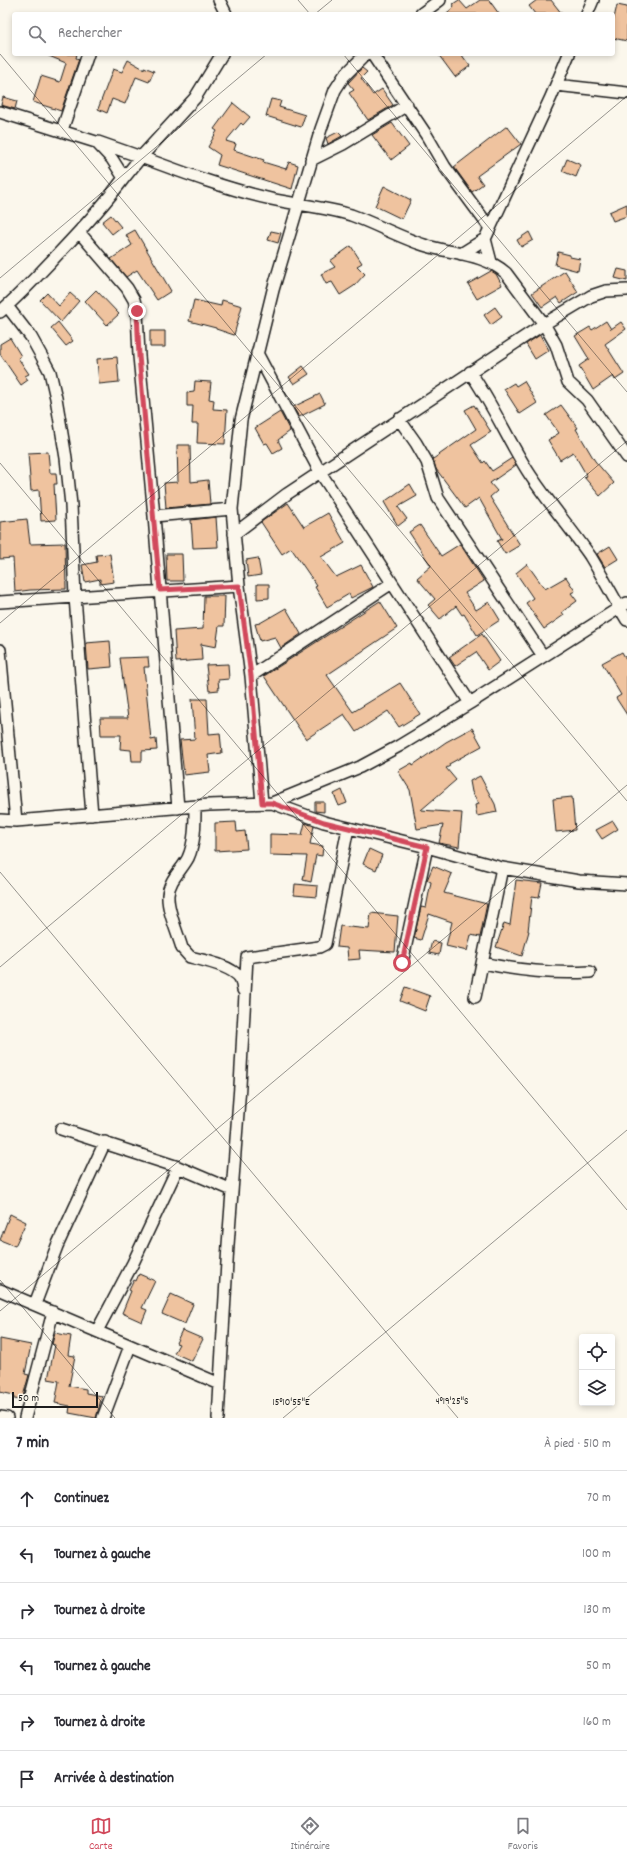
<!DOCTYPE html>
<html lang="fr">
<head>
<meta charset="utf-8">
<style>
	:root { --surface:#fff; --page:#f2f2f3; --text:#2b2b33; --muted:#7c7c81; --line:#e1e1e2; --accent:#d1495b }
	body { margin:0; font-family:Dekko,sans-serif; background:var(--page); color:var(--text) }
	.controls { position:absolute; right:12px; bottom:12px; display:grid; overflow:hidden; border-radius:4px; box-shadow:0 2px 6px #0003 }
	.controls button { width:36px; height:36px; display:grid; place-items:center; padding:0; border:0; border-bottom:1px solid var(--line); background:var(--surface); color:var(--text); font:20px sans-serif }
	.scale { position:absolute; left:12px; bottom:10px; width:86px; box-sizing:border-box; padding-left:4px; border:2px solid #1c1c1c; border-top:0; font-size:11px; line-height:14px; white-space:nowrap; color:#1c1c1c; -webkit-text-stroke:3px #fbf7ec; paint-order:stroke }
	.stop { position:absolute; width:12px; height:12px; margin:-9px; border:3px solid #d1495b; border-radius:50%; background:#fff }
	.stop.end { background:#d1495b; border-color:#fff; box-shadow:0 1px 4px #0008 }
	.list { margin:0; padding:0; list-style:none }
	h2 { display:flex; justify-content:space-between; align-items:center; height:52px; margin:0; padding:0 16px; font-size:17px }
	h2 small { font-size:13px; font-weight:400; color:var(--muted) }
	.list li { display:grid; grid-template-columns:26px 1fr auto; gap:12px; align-items:center; box-sizing:border-box; height:56px; padding:0 16px; border-top:1px solid var(--line) }
	.list b { display:block; font-size:15px; white-space:nowrap }
	.list em { font-size:13px; font-style:normal; color:var(--muted) }
	.icon { flex:none; width:22px; height:22px; fill:none; stroke:currentColor; stroke-width:2; stroke-linecap:round; stroke-linejoin:round }
	.map { position:relative; flex:none; width:627px; height:1418px; overflow:hidden }
	.search { position:absolute; background:var(--surface); box-shadow:0 2px 6px #0003; left:12px; right:12px; top:12px; height:44px; display:flex; align-items:center; gap:10px; box-sizing:border-box; padding:0 14px; border-radius:4px; color:var(--muted); font-size:15px }
	.sheet { height:388px; background:var(--surface) }
	nav { display:flex; justify-content:space-around; align-items:center; box-sizing:border-box; height:56px; border-top:1px solid var(--line); background:var(--surface); font-size:11px; color:var(--muted) }
	nav a { display:grid; justify-items:center; gap:2px }
	nav .on { color:var(--accent) }
	.map>svg:first-child { display:block }
	.building { fill:#efc39f; stroke:#1c1c1c }
	.lines { fill:none; stroke-linecap:round; stroke-linejoin:round }
	.minor-casing { stroke:#1c1c1c; stroke-width:14 }
	.minor { stroke:#fbf7ec; stroke-width:11 }
	.route { stroke:#d1495b; stroke-width:5 }
	.ticks { fill:none; stroke:#1c1c1c; stroke-width:1; stroke-opacity:0.45 }
	.ticks-label { font-size:10px; text-anchor:middle; fill:#1c1c1c; stroke:#fbf7ec; stroke-width:3.5; stroke-linejoin:round; paint-order:stroke }
</style>
</head>
<body>
<div class="map">
<svg width="627" height="1418" viewBox="0 0 627 1418">
	<rect width="100%" height="100%" fill="#fbf7ec"/>
	<filter id="ink" filterUnits="userSpaceOnUse"><feTurbulence type="fractalNoise" baseFrequency=".025" numOctaves="2"/><feDisplacementMap in="SourceGraphic" scale="8" xChannelSelector="R" yChannelSelector="G"/><feConvolveMatrix kernelMatrix="1 2 1 2 8 2 1 2 1" color-interpolation-filters="sRGB"/></filter>
	<g filter="url(#ink)">
		<path class="building" d="M459,0L467,9L480,0H489L499,14H447L454,6L453,4Z
			M537,0H551L562,14H535L529,6Z
			M617,5L627,7V41L613,38V23Z
			M44,54H77L76,58L79,59L61,111L33,102L41,76L60,82L66,63Z
			M438,54H461L470,66L455,77Z
			M128,60L144,69V67L154,71L149,82L136,77L125,104L112,99L107,113L98,109L113,69L122,72Z
			M362,68L367,72L361,78L373,95L382,89L393,105L368,120L349,93L354,90L348,83Z
			M3,97L17,101L15,109L1,105Z
			M271,99L281,101L279,107L305,115L301,127L266,116Z
			M233,103L250,117L243,125L241,123L226,141L236,144L234,150L264,160L263,162L286,169L289,162L298,165L292,189L217,165L220,155L208,147L217,131L214,129Z
			M392,123L409,146L391,160L372,135Z
			M507,126L521,144L477,176L483,184L472,192L454,167Z
			M338,132L342,136L328,144L326,138Z
			M567,159L581,165L576,177L562,171Z
			M384,186L411,200L402,219L375,206Z
			M627,204V216L613,221L609,212Z
			M111,215L121,227L112,234L102,222Z
			M135,230L171,291L157,300L137,270L126,277L111,259L132,245L126,235Z
			M271,231L281,233L278,243L268,240Z
			M529,232L533,240L521,247L517,240Z
			M351,246L362,263L357,266L365,274L354,286L340,295L332,282L326,284L321,274L335,267L330,261Z
			M558,252L570,255V257L580,259L578,271L555,265Z
			M618,269L627,271V281L615,278Z
			M491,271L496,274L502,285L477,299L468,284Z
			M565,271L578,292L561,303L557,297L542,307L532,293Z
			M96,290L119,314L107,325L85,301Z
			M47,293L59,306L70,293L79,301L61,322L40,300Z
			M194,300L221,306L222,300L242,306L234,335L216,329V328L189,321Z
			M495,307L502,317L491,325L484,315Z
			M606,321L611,329L621,322L626,329L605,344L624,374L615,380L613,376L593,390L579,366L589,359L575,336L590,327L592,330Z
			M58,322L73,341L66,346L51,328Z
			M150,331H165V347H150Z
			M540,335L549,350L535,359L526,344Z
			M10,338L21,356L18,358L29,374L25,376L28,380L21,385L0,354V344Z
			M117,357L119,382L99,384L97,359Z
			M303,366L309,374L294,384L289,377Z
			M195,381L211,382L209,399L214,400L213,409L227,410L225,444L197,443L198,424H192L193,406H187V393L194,392Z
			M524,381L537,403L520,414L504,389L514,383L516,386Z
			M320,394L325,404L299,417L293,407Z
			M474,405L491,432L471,445L483,463L485,461L492,471L512,458L516,465L490,483L497,491L490,497L520,545L505,554L497,541L502,539L479,498L465,508L436,469L433,459L476,429L465,410Z
			M561,405L578,428L576,429L595,461L614,483L600,496L584,477L587,476L573,452L560,460L548,440L559,433L546,415Z
			M280,412L290,431L278,440L282,448L273,453L267,443L264,444L255,428Z
			M177,445H190L191,482L208,480L210,504L166,508L164,483L178,482Z
			M48,452L50,473H56L57,484H54L56,520L41,521L39,490L31,491L28,453Z
			M410,484L417,496L398,507L407,519L398,526L384,502Z
			M288,503L304,527L328,513L345,543L321,557L336,577L361,565L373,587L351,598L349,594L327,607L315,587L317,586L291,548L282,554L261,522Z
			M216,517L218,547L193,548L191,520Z
			M27,519L30,544L65,543L66,589L30,590L15,592L13,558L0,559V522Z
			M420,525L441,556L460,544L484,581L465,593L476,610L489,602L500,620L477,635L464,614L462,615L456,606L440,619L428,605L435,599L417,578L431,566L409,532Z
			M610,546L618,559L605,567L597,554Z
			M110,554L114,582L100,584V579L85,582L82,565L97,562L96,555Z
			M166,554H182L183,581H167Z
			M258,558L261,575L248,577L246,560Z
			M527,564L545,589L566,577L575,591L571,593L577,601L562,612L564,615L544,629L526,603L533,598L516,573Z
			M257,584H269V598L257,599Z
			M204,596H225L224,626H219L216,647L201,644L202,660L176,662L174,631L203,629Z
			M380,601L397,628L327,675L353,712L400,683L420,714L399,727L388,711L356,732L344,714L306,739L264,676Z
			M286,608L301,634L281,648L275,637L260,641L255,624L260,623Z
			M482,634L500,661L488,670L476,652L455,666L449,657Z
			M110,641L112,667L88,669L86,643Z
			M622,652L627,661V715L616,698L621,695L602,663Z
			M148,657L149,667H144L151,740L156,739L157,750L142,751V761H132L131,750L120,749L121,735H101L100,718H128L120,658Z
			M228,664L229,679L218,680L219,690L209,691L206,665Z
			M192,699H207L209,734L220,733L222,753L208,755L210,772L184,775L180,740L195,739Z
			M472,728L482,746L449,764L450,766L446,768L456,780L421,810L462,813L459,847L439,843L443,825L417,829L410,790L398,771L412,763L413,765L446,742Z
			M480,776L495,804L497,812L477,816L475,805L479,804L472,792L470,781Z
			M342,790L347,803L339,806L334,794Z
			M572,797L575,830L556,832L553,799Z
			M315,802H324V812L315,811Z
			M613,821L618,829L602,839L596,830Z
			M236,822L237,832L245,831L247,849L215,851V823Z
			M305,823L314,826L310,844L323,846L322,856L316,855L311,882L303,880L307,856L270,855V834L302,835Z
			M369,849L382,855L376,870L363,864Z
			M433,866L452,874L444,893L487,904L480,937L471,935L467,951L446,946L452,922L429,914L421,940L414,938L421,907L426,908L431,882L427,880Z
			M516,880L542,883L539,897L532,896L528,931H529L522,956L496,947L504,923L510,925Z
			M295,884L318,886L317,897L294,895Z
			M371,913L398,916L395,952L359,950L360,959L348,960L347,948L337,947L340,926L369,929Z
			M432,941L441,943L439,955L429,953Z
			M405,987L430,996L425,1011L400,1001Z
			M10,1214L26,1222L15,1246L0,1240Z
			M139,1274L155,1281L142,1308L147,1310L142,1322L122,1313L131,1291L129,1290L134,1280L136,1281Z
			M171,1294L193,1304L185,1324L162,1314Z
			M182,1330L203,1339L192,1361L174,1353L179,1344L176,1343Z
			M55,1333L71,1336L68,1355L75,1356L69,1386L86,1389V1393L102,1396L96,1418L69,1413L70,1406L55,1403L59,1381L48,1379L55,1345L52,1344Z
			M0,1339L31,1345L25,1374L29,1375L22,1400L14,1399V1395L0,1392Z"/>
		<g class="lines">
			<defs>
				<path id="minor" d="M219,0L226,14
					M421,14L440,0
					M587,14L593,0
					M372,54L427,136L445,167L490,228
					M556,85L627,93
					M0,112L96,142L112,159L124,178C104,205 82,229 59,253C40,273 21,294 0,312
					M62,130L88,54
					M98,142L141,157L195,98L222,54
					M311,160L343,144L407,105
					M124,178L141,157C184,173 227,189 271,199C298,205 325,207 351,215C376,224 399,237 424,245C451,254 483,253 506,273L544,324L556,345L568,382L587,400L627,457
					M79,232L127,288L134,300L137,311L139,356L154,516L178,808
					M485,239L491,262
					M461,254L485,239L551,97L569,54
					M7,306L31,337L42,357L50,372L56,398L66,458L71,505L75,597L92,815
					M257,353L320,472L470,703
					M470,372C492,403 507,438 527,470C546,500 570,527 590,556C603,577 614,599 627,620
					M399,419L416,443L427,462L438,498L543,656
					M154,516L232,509
					M234,534L287,494L544,324L591,296L606,291L627,290
					M0,602L239,586
					M0,650L16,821
					M251,676L392,583
					M262,803L251,676L239,586L232,509L241,420L273,290L321,129L335,90L344,76L366,54
					M272,803L324,822L427,847L502,868L579,881L627,884
					M195,807C195,823 195,843 188,858C181,871 169,880 168,895C167,910 178,934 182,948L190,957C203,960 232,966 240,978C242,981 242,986 243,990
					M0,820L16,821L209,805L272,803L360,767L399,746L470,703L627,603
					M402,963L427,847
					M483,963C519,971 553,974 590,972
					M475,997L502,868
					M61,1129L178,1167L232,1190
					M0,1290L220,1384
					M35,1304L57,1246L105,1142
					M97,1331L133,1263L178,1167
					M0,1417L7,1418
					M25,1418L53,1312
					M103,1418L130,1346
					M218,1418L228,1245L240,1086L247,957L319,947L325,944L348,828"/>
			</defs>
			<use href="#minor" class="minor-casing"/>
			<use href="#minor" class="minor"/>
		</g>
	</g>
	<g class="lines" filter="url(#ink)">
		<path class="route" d="M137,311L139,356L160,590L239,586L251,676L262,803H272L324,822L427,847L402,963"/>
	</g>
	<path class="ticks" d="M298,0L310,14M315,14L332,0M0,54L627,801M343,54L627,392M0,278L267,54M0,463L627,1210M0,623L627,96M0,872L458,1418M0,967L627,441M0,1280L115,1418M0,1311L627,785M283,1418L627,1130"/>
	<g class="ticks-label">
		<text x="452" y="1404">4°19'25"S</text>
		<text x="291" y="1405">15°10'55"E</text>
	</g>
</svg>
<div class="controls">
<button><svg class="icon" aria-label="locate" viewBox="0 0 24 24"><circle cx="12" cy="12" r="6"/><path d="M12 2v4M12 18v4M2 12h4M18 12h4"/></svg></button>
<button><svg class="icon" aria-label="layers" viewBox="0 0 24 24"><path d="M12 4l9 5-9 5-9-5zM3 14l9 5 9-5"/></svg></button>
</div>
<div class="scale">50 m</div>
<div class="stop" style="left:402px;top:963px"></div>
<div class="stop end" style="left:137px;top:311px"></div>
<div class="search"><svg class="icon" aria-label="search" viewBox="0 0 24 24"><circle cx="10" cy="10" r="6"/><path d="M15 15l6 6"/></svg>Rechercher</div>
</div>
<section class="sheet">
<h2>7 min<small>À pied · 510 m</small></h2>
<ul class="list">
<li><svg class="icon" aria-label="ahead" viewBox="0 0 24 24"><path d="M12 20V5M6 11l6-6 6 6"/></svg><div><b>Continuez</b></div><em>70 m</em></li>
<li><svg class="icon" aria-label="left" viewBox="0 0 24 24"><path d="M17 20v-9H6M10 6l-5 5 5 5"/></svg><div><b>Tournez à gauche</b></div><em>100 m</em></li>
<li><svg class="icon" aria-label="right" viewBox="0 0 24 24"><path d="M7 20v-9h11M14 6l5 5-5 5"/></svg><div><b>Tournez à droite</b></div><em>130 m</em></li>
<li><svg class="icon" aria-label="left" viewBox="0 0 24 24"><path d="M17 20v-9H6M10 6l-5 5 5 5"/></svg><div><b>Tournez à gauche</b></div><em>50 m</em></li>
<li><svg class="icon" aria-label="right" viewBox="0 0 24 24"><path d="M7 20v-9h11M14 6l5 5-5 5"/></svg><div><b>Tournez à droite</b></div><em>160 m</em></li>
<li><svg class="icon" aria-label="arrive" viewBox="0 0 24 24"><path d="M6 21V4h12l-3 4 3 4H6"/></svg><div><b>Arrivée à destination</b></div></li>
</ul>
</section>
<nav>
<a class="on"><svg class="icon" aria-label="map" viewBox="0 0 24 24"><path d="M3 6l6-2 6 2 6-2v14l-6 2-6-2-6 2zM9 4v14M15 6v14"/></svg>Carte</a>
<a><svg class="icon" aria-label="directions" viewBox="0 0 24 24"><path d="M12 3l9 9-9 9-9-9zM9 14v-3h6M13 9l2 2-2 2"/></svg>Itinéraire</a>
<a><svg class="icon" aria-label="saved" viewBox="0 0 24 24"><path d="M7 4h10v16l-5-4-5 4z"/></svg>Favoris</a>
</nav>
</body>
</html>
